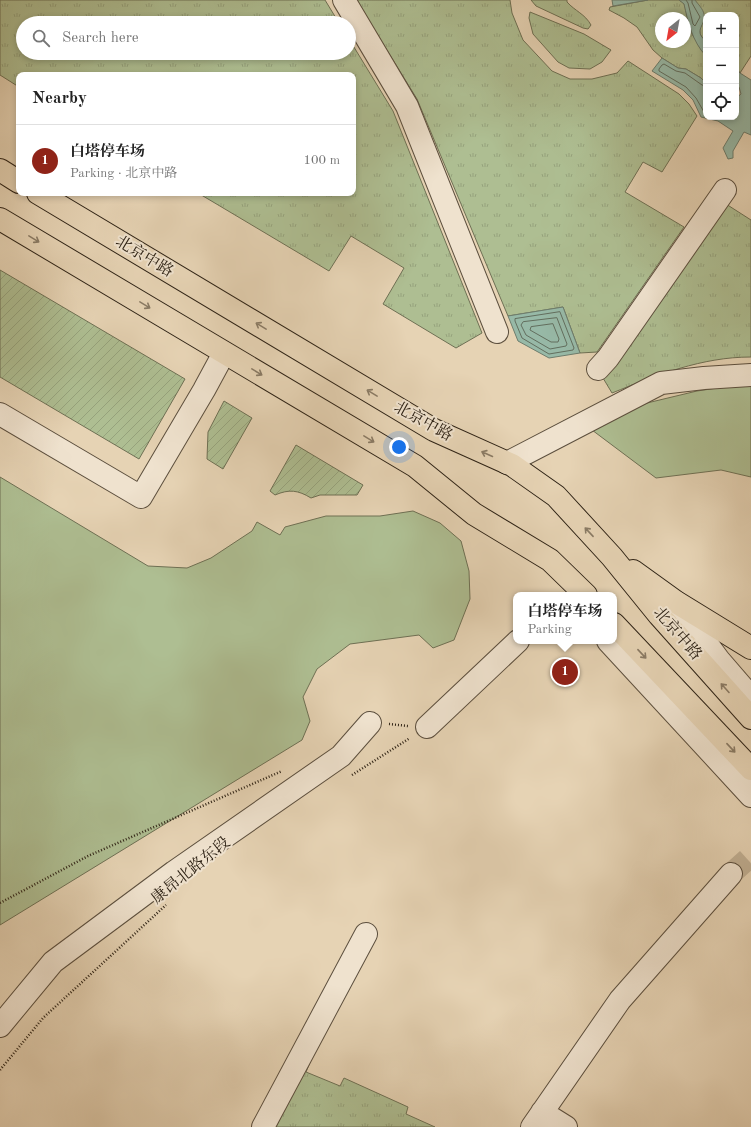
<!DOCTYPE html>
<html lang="en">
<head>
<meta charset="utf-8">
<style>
	:root { --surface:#fff; --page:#f2f2f2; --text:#222; --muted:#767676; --line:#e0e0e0; --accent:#8f2418 }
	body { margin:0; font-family:"Old Standard TT","Noto Serif SC",serif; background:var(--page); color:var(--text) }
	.controls { position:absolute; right:12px; top:12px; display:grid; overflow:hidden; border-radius:8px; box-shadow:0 2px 6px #0003 }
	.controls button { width:36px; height:36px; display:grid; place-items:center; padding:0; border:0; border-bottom:1px solid var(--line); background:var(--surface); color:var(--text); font:20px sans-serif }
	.compass { position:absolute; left:655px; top:12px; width:36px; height:36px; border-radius:50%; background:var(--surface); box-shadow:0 2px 6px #0003; rotate:211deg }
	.you { position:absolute; left:399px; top:447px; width:14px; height:14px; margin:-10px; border:3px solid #fff; border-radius:50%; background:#1a73e8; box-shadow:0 0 0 6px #1a73e833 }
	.badge { display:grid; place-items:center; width:26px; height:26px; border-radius:50%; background:var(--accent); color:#fff; font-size:13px; font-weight:700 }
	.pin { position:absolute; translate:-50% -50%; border:2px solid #fff; box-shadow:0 1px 4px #0006 }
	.popup { position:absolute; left:513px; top:592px; width:104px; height:52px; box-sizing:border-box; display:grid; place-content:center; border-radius:8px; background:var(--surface); filter:drop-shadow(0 1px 3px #0005); font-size:13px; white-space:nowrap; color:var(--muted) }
	.popup b { font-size:15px; color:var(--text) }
	.popup::after { content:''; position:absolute; left:50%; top:100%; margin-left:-8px; border:8px solid transparent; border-top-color:var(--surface) }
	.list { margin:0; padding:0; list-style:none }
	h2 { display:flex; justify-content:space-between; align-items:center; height:52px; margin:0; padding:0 16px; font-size:17px }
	h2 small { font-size:13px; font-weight:400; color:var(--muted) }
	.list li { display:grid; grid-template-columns:26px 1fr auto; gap:12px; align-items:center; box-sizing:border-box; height:72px; padding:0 16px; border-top:1px solid var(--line) }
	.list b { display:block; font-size:15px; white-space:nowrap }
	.list p { margin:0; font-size:13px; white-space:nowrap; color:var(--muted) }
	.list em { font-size:13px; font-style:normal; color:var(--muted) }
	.icon { flex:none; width:22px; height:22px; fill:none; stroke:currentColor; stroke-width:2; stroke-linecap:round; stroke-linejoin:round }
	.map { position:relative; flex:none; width:751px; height:1127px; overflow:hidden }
	.search { position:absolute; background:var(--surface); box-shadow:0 2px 6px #0003; left:16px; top:16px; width:340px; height:44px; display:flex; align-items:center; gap:10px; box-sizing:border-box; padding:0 14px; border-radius:22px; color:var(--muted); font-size:15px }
	.panel { position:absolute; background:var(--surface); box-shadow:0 2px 6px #0003; left:16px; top:72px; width:340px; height:124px; border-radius:8px }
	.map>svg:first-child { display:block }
	.grass { fill:#aebe92; stroke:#6e7054 }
	.park { fill:url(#park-tufts); stroke:#6e7054; fill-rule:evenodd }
	.garden { fill:url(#garden-furrows); stroke:#6e7054 }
	.water { fill:#97b9a7; stroke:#6d7d6d }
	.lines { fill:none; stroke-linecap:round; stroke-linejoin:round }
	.shore { stroke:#626e5e; stroke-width:1 }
	.minor-tunnel { stroke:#c1b094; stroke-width:22; stroke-dasharray:22 11; stroke-linecap:butt }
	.minor-casing { stroke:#5c4f3e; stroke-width:24 }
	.major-casing { stroke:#2e2316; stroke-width:24 }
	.path { stroke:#2e2316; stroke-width:2.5; stroke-dasharray:1 2; stroke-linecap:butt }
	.minor { stroke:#efe2ce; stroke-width:22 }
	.major { stroke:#e6d3b4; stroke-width:22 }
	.oneway { stroke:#8a7b65 }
	.labels { text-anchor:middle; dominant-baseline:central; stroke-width:4; stroke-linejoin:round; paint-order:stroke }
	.street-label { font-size:16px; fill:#2e2316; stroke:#efe2ce }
</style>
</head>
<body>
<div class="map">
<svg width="751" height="1127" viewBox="0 0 751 1127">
	<defs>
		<pattern id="park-tufts" width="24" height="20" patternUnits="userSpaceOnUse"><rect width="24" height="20" fill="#aebe92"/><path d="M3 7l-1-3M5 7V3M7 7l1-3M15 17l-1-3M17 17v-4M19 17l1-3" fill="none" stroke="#96a37d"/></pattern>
		<pattern id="garden-furrows" width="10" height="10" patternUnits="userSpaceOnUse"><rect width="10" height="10" fill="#aebe92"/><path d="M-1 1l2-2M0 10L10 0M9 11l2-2" fill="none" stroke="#96a37d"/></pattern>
	</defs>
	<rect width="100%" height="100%" fill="#e6d3b4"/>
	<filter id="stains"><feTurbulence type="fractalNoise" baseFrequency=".005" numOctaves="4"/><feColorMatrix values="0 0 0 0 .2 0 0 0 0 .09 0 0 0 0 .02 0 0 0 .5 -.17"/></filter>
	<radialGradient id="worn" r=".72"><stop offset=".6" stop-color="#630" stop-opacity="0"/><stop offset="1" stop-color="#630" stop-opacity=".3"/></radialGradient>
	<path class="grass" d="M751,383V477L721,470L656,478L592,430L647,403L697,391Z
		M0,477L148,566L187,568L211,558L252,531L257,522L280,535L285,527L326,516H380L413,511L440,523L461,541L469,571L470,599L454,640L433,648L419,635L350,644L317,669L303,697L310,721L302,740L0,925Z"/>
	<path class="park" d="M0,0H325L339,23H23V53H349V39L393,111L482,333L456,348L383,304L404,268L351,236L329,271L198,193H353V75H19V87L0,75Z
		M356,0H510L512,13L523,40L552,71L570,79H592L617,73L628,61L679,94L689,104L697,116L662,172L643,162L625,192L684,227L597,352L580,353L563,307L508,316L417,99Z
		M531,0H567V2C575,11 585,14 591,25L588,29L583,28L536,6Z
		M648,0H679L684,3L692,34L706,56V83L701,78L686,69L678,68L662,58L653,50L637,27L624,18L609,10L610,7ZM661,18H685V42H661Z
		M695,0H751V56L740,73L736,68V15H706V41C697,34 699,28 704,19Z
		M530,12L584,34L611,50L602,62L590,69L569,68L558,62L533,34L529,18Z
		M726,204L751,220V357C702,357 657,375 612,393L603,378Z
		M319,1041L306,1072L340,1086L344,1078L408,1107L406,1114L435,1127H276L316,1043Z"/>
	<path class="garden" d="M0,270L185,379L139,459L0,377Z
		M224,401L252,418L223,469L207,459L208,432Z
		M296,445L363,485L357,495H320L311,498C298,490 289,489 275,495L270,491Z"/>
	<path class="water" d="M612,0H648L613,6Z
		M679,0H695C698,4 703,9 704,14C707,25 692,30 706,41V56C692,41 688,22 684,4Z
		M662,58L678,68L686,69L701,78L706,83V117H736V98L741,94L739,87L736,84V68L740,73L751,80V135L744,132L733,151V158L728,159L723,148L733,131L718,121L701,117L693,100L683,90L652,71Z
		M563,307L580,353L549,358L518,341L508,316Z"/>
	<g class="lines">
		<path class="shore" d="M686,0L688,3L693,24L695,26L700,17L692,3V0
			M706,86L702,85L685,73L676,71L664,64L662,65L659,69V71L686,87L696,98L704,112L706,114
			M560,312L574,348L573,350L549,354L522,338L515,321V319Z
			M557,318L567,344L566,346L550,349L526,335L521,325L523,322Z
			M553,324L559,339L558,342H551L530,330L531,327Z"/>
		<path class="minor-tunnel" d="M731,874L751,856"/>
		<defs>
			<path id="minor" d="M344,0L407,106L497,332
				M598,369L608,358L725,190
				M0,414L141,497L204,390L224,353
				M507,463L661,383L704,378L751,375
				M677,603L719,660L751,697
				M608,641L751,796
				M427,727L518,641
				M0,1026L53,962L174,872L341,756L370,723
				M542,1112L566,1127
				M263,1127L366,934
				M532,1127L620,1000L731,874"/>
			<path id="major" d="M0,170L19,182
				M38,193L434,430L512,465L556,496L612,557L659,615L751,718
				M0,219L415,466L474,514L550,560L586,595
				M633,571L676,602L751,648
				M614,624L751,769"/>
		</defs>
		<use href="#minor" class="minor-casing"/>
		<use href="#major" class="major-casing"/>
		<path class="path" d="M389,724L408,726
			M352,775L410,738
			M0,903L88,856L282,771
			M0,1070L43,1018L166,905"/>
		<use href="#minor" class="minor"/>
		<use href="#major" class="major"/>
	</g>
	<defs><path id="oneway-shaft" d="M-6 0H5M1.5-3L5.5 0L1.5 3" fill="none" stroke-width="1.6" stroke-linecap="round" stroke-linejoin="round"/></defs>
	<g class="oneway">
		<use href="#oneway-shaft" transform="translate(34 239) rotate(31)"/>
		<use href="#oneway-shaft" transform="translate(145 305) rotate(31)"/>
		<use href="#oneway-shaft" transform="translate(261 326) rotate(-149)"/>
		<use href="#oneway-shaft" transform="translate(257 372) rotate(31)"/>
		<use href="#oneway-shaft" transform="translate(372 393) rotate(-149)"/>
		<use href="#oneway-shaft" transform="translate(369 439) rotate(31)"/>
		<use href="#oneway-shaft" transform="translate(487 454) rotate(-156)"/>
		<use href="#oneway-shaft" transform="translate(589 532) rotate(-133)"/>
		<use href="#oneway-shaft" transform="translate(642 654) rotate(47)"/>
		<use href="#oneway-shaft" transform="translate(725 688) rotate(-132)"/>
		<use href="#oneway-shaft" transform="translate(731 748) rotate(47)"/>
	</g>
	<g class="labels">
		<g class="street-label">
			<text transform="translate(144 257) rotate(31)">北京中路</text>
			<text transform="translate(423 422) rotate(29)">北京中路</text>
			<text transform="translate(677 634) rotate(49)">北京中路</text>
			<text transform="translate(191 871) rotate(-39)">康昂北路东段</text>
		</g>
	</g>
	<rect width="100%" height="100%" filter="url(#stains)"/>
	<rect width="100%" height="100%" fill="url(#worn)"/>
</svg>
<div class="controls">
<button>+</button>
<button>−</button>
<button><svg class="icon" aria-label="locate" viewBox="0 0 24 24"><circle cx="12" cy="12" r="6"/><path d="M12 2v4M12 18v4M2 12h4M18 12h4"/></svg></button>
</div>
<svg class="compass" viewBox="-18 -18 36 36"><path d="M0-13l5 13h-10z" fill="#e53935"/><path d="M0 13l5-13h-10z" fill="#767676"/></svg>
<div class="you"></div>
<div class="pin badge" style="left:565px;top:672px">1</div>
<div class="popup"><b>白塔停车场</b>Parking</div>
<div class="search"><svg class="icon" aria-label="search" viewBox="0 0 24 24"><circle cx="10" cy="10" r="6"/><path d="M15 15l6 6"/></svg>Search here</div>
<section class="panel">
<h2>Nearby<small></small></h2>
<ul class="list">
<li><span class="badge">1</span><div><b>白塔停车场</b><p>Parking · 北京中路</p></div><em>100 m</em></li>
</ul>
</section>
</div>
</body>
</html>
